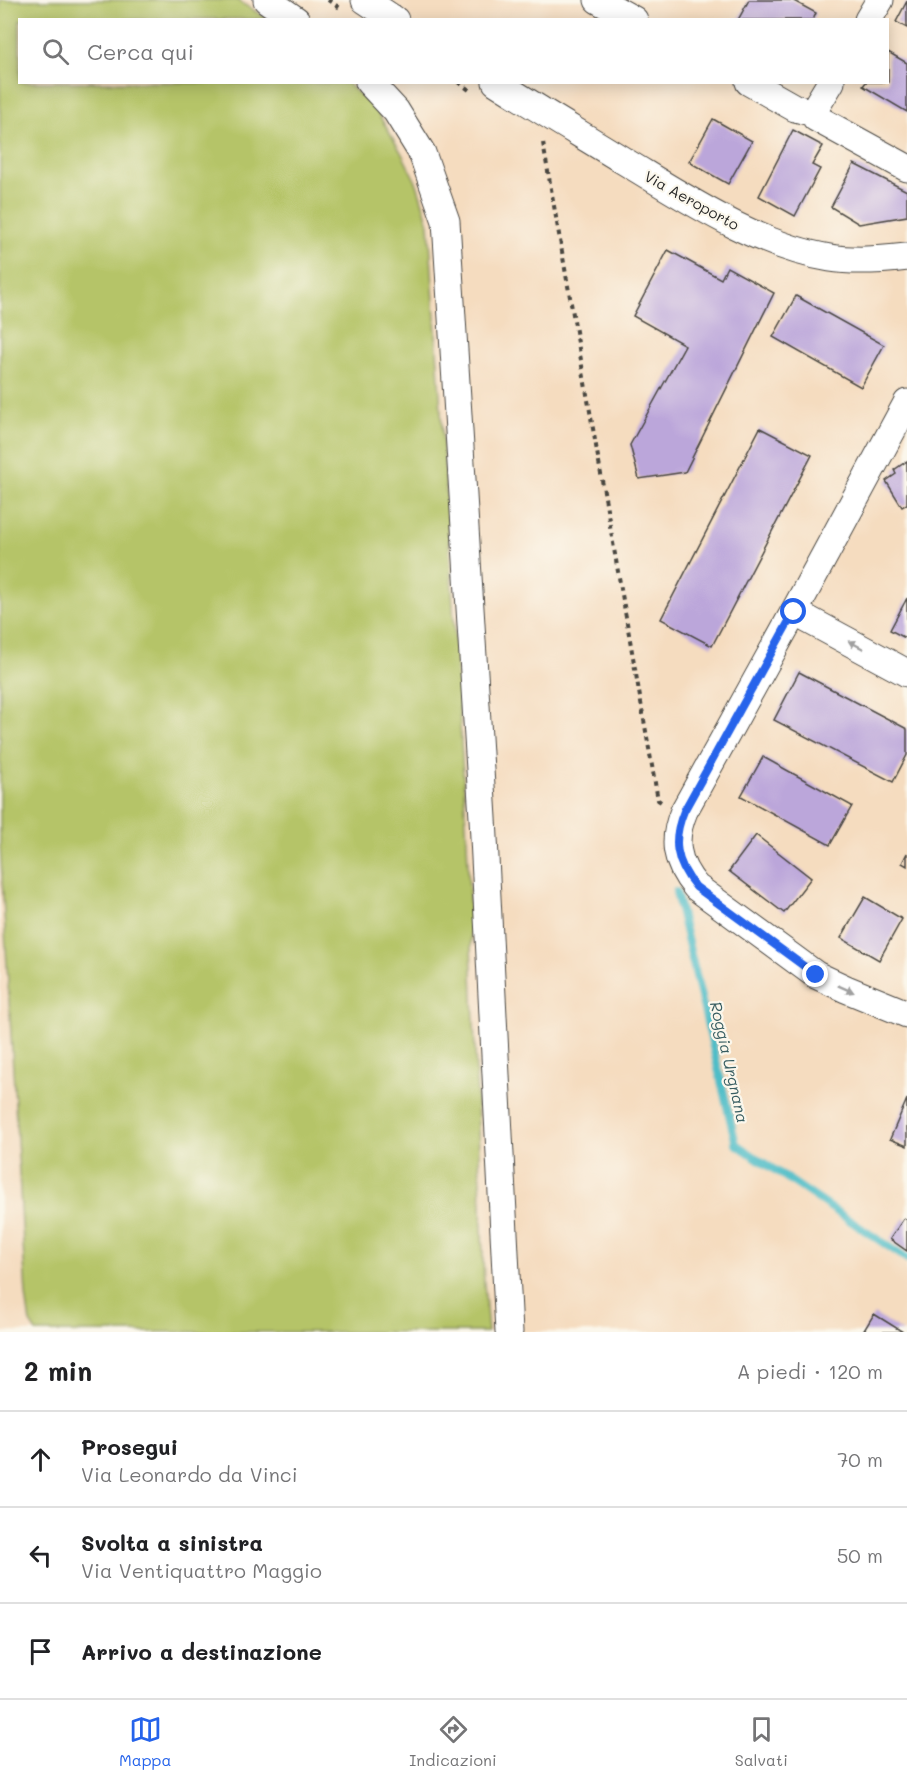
<!DOCTYPE html>
<html lang="it">
<head>
<meta charset="utf-8">
<style>
	:root { --surface:#fff; --page:#f6f6f6; --text:#202124; --muted:#757577; --line:#e0e0e0; --accent:#2563eb }
	body { margin:0; font-family:Mali,sans-serif; background:var(--page); color:var(--text) }
	.stop { position:absolute; width:18px; height:18px; margin:-14px; border:4px solid #2563eb; border-radius:50%; background:#fff }
	.stop.end { background:#2563eb; border-color:#fff; box-shadow:0 2px 6px #0008 }
	.list { margin:0; padding:0; list-style:none }
	h2 { display:flex; justify-content:space-between; align-items:center; height:78px; margin:0; padding:0 24px; font-size:26px }
	h2 small { font-size:20px; font-weight:400; color:var(--muted) }
	.list li { display:grid; grid-template-columns:39px 1fr auto; gap:18px; align-items:center; box-sizing:border-box; height:96px; padding:0 24px; border-top:2px solid var(--line) }
	.list b { display:block; font-size:22px; white-space:nowrap }
	.list p { margin:0; font-size:20px; white-space:nowrap; color:var(--muted) }
	.list em { font-size:20px; font-style:normal; color:var(--muted) }
	.icon { flex:none; width:33px; height:33px; fill:none; stroke:currentColor; stroke-width:2; stroke-linecap:round; stroke-linejoin:round }
	.map { position:relative; flex:none; width:907px; height:1332px; overflow:hidden }
	.search { position:absolute; background:var(--surface); box-shadow:0 3px 15px #0003; left:18px; right:18px; top:18px; height:66px; display:flex; align-items:center; gap:15px; box-sizing:border-box; padding:0 21px; border-radius:0px; color:var(--muted); font-size:22px }
	.sheet { height:366px; background:var(--surface) }
	nav { display:flex; justify-content:space-around; align-items:center; box-sizing:border-box; height:84px; border-top:2px solid var(--line); background:var(--surface); font-size:16px; color:var(--muted) }
	nav a { display:grid; justify-items:center; gap:3px }
	nav .on { color:var(--accent) }
	.map>svg:first-child { display:block }
	.green { fill:#b5c467; stroke:#707849; stroke-width:1.5 }
	.lines { fill:none; stroke-linecap:round; stroke-linejoin:round }
	.stream { stroke:#4fbdc7; stroke-width:8 }
	.building { fill:#bba6da }
	.minor-casing { stroke:#494641; stroke-width:29 }
	.path { stroke:#494641; stroke-width:4; stroke-dasharray:4.5 4.5; stroke-linecap:butt }
	.minor { stroke:#fff; stroke-width:27 }
	.oneway { fill:#a0a0a0 }
	.route { stroke:#2563eb; stroke-width:8 }
	.labels { text-anchor:middle; dominant-baseline:central; stroke-width:4.5; stroke-linejoin:round; paint-order:stroke }
	.street-label { font-size:15px; fill:#2b2b2b; stroke:#fbf7ec }
	.water-label { font-size:16px; font-style:italic; fill:#385e62; stroke:#fbf7ec }
</style>
</head>
<body>
<div class="map">
<svg width="907" height="1332" viewBox="0 0 907 1332">
	<rect width="100%" height="100%" fill="#fbf7ec"/>
	<filter id="ink" filterUnits="userSpaceOnUse"><feTurbulence type="fractalNoise" baseFrequency=".0167" numOctaves="2"/><feDisplacementMap in="SourceGraphic" scale="12" xChannelSelector="R" yChannelSelector="G"/><feConvolveMatrix kernelMatrix="1 2 1 2 8 2 1 2 1" color-interpolation-filters="sRGB"/></filter>
	<filter id="wash" filterUnits="userSpaceOnUse"><feTurbulence type="fractalNoise" baseFrequency=".008" numOctaves="4" result="noise"/><feDisplacementMap in="SourceGraphic" scale="24" xChannelSelector="R" yChannelSelector="G"/><feGaussianBlur stdDeviation="1.35" result="paint"/><feColorMatrix in="noise" values="0 0 0 0 0 0 0 0 0 0 0 0 0 0 0 0 0 1.4 0 .05"/><feComposite in="paint" operator="in"/></filter>
	<g filter="url(#wash)">
		<rect width="100%" height="100%" fill="#f5dcbf"/>
		<path class="green" d="M0,0H237L268,19L20,20V82L347,83L376,110L401,152L417,184L429,224L447,506L467,841L484,1283L488,1332H36L30,1323L26,1295L0,844Z"/>
		<g class="lines">
			<path class="stream" d="M676,892L736,1144L907,1259"/>
		</g>
		<g id="blocks">
			<path class="building" d="M749,0H792L816,13L813,20H738Z
				M907,1V28L896,22Z
				M888,52L907,63V112L863,86L866,82H888Z
				M713,119L752,141L728,184L689,162Z
				M793,130L823,146L812,165L820,169L795,216L759,196Z
				M854,164L907,191V216L859,224L831,207Z
				M668,250L721,279L727,267L774,293L685,472L639,479L630,445L685,345L633,316Z
				M796,296L884,345L861,387L773,337Z
				M760,428L812,455L712,646L661,619Z
				M907,461V504L902,507L886,481L896,474L894,470Z
				M907,598V639L890,630Z
				M799,672L907,729V755L893,782L774,720Z
				M763,757L852,806L830,845L741,796Z
				M756,835L811,878L784,913L729,871Z
				M907,853V866L902,863Z
				M865,897L902,919L879,960L841,938Z
				M907,1099V1146L890,1139Z
				M904,1218L907,1220V1251L890,1239Z
				M874,1314L903,1332H863Z"/>
		</g>
	</g>
	<g filter="url(#ink)">
		<use href="#blocks" fill-opacity="0" stroke="#494641" stroke-width="1.5"/>
		<g class="lines">
			<defs>
				<path id="minor" d="M267,0L296,20
					M365,0L395,20
					M598,0L634,20
					M868,20L880,0
					M369,82L396,111L422,153L446,221L483,818L509,1332
					M496,82C538,109 582,135 624,161C687,199 757,246 830,258C855,262 882,260 907,257
					M749,82L795,108L814,113
					M831,82L814,110L816,118L907,168
					M907,403L794,612L684,811C672,840 675,862 696,887L816,975L846,989L907,1014
					M794,612L907,673"/>
			</defs>
			<use href="#minor" class="minor-casing"/>
			<path class="path" d="M328,0L340,8
				M458,82L472,92
				M543,143L658,800L661,802"/>
			<use href="#minor" class="minor"/>
		</g>
		<defs><path id="oneway-solid" d="M-6-.8H1V-3.2L6.5 0L1 3.2V.8H-6Z" transform="scale(1.5)"/></defs>
		<g class="oneway">
			<use href="#oneway-solid" transform="translate(856 645) rotate(-152)"/>
			<use href="#oneway-solid" transform="translate(846 989) rotate(24)"/>
		</g>
	</g>
	<g class="lines" filter="url(#ink)">
		<path class="route" d="M794,612L684,811C672,840 675,862 696,887L816,975"/>
	</g>
	<g class="labels">
		<g class="street-label">
			<text transform="translate(692 200) rotate(29)">Via Aeroporto</text>
		</g>
		<g class="water-label">
			<text transform="translate(730 1062) rotate(77)">Roggia Urgnana</text>
		</g>
	</g>
</svg>
<div class="stop" style="left:794px;top:612px"></div>
<div class="stop end" style="left:816px;top:975px"></div>
<div class="search"><svg class="icon" aria-label="search" viewBox="0 0 24 24"><circle cx="10" cy="10" r="6"/><path d="M15 15l6 6"/></svg>Cerca qui</div>
</div>
<section class="sheet">
<h2>2 min<small>A piedi · 120 m</small></h2>
<ul class="list">
<li><svg class="icon" aria-label="ahead" viewBox="0 0 24 24"><path d="M12 20V5M6 11l6-6 6 6"/></svg><div><b>Prosegui</b><p>Via Leonardo da Vinci</p></div><em>70 m</em></li>
<li><svg class="icon" aria-label="left" viewBox="0 0 24 24"><path d="M17 20v-9H6M10 6l-5 5 5 5"/></svg><div><b>Svolta a sinistra</b><p>Via Ventiquattro Maggio</p></div><em>50 m</em></li>
<li><svg class="icon" aria-label="arrive" viewBox="0 0 24 24"><path d="M6 21V4h12l-3 4 3 4H6"/></svg><div><b>Arrivo a destinazione</b></div></li>
</ul>
</section>
<nav>
<a class="on"><svg class="icon" aria-label="map" viewBox="0 0 24 24"><path d="M3 6l6-2 6 2 6-2v14l-6 2-6-2-6 2zM9 4v14M15 6v14"/></svg>Mappa</a>
<a><svg class="icon" aria-label="directions" viewBox="0 0 24 24"><path d="M12 3l9 9-9 9-9-9zM9 14v-3h6M13 9l2 2-2 2"/></svg>Indicazioni</a>
<a><svg class="icon" aria-label="saved" viewBox="0 0 24 24"><path d="M7 4h10v16l-5-4-5 4z"/></svg>Salvati</a>
</nav>
</body>
</html>
